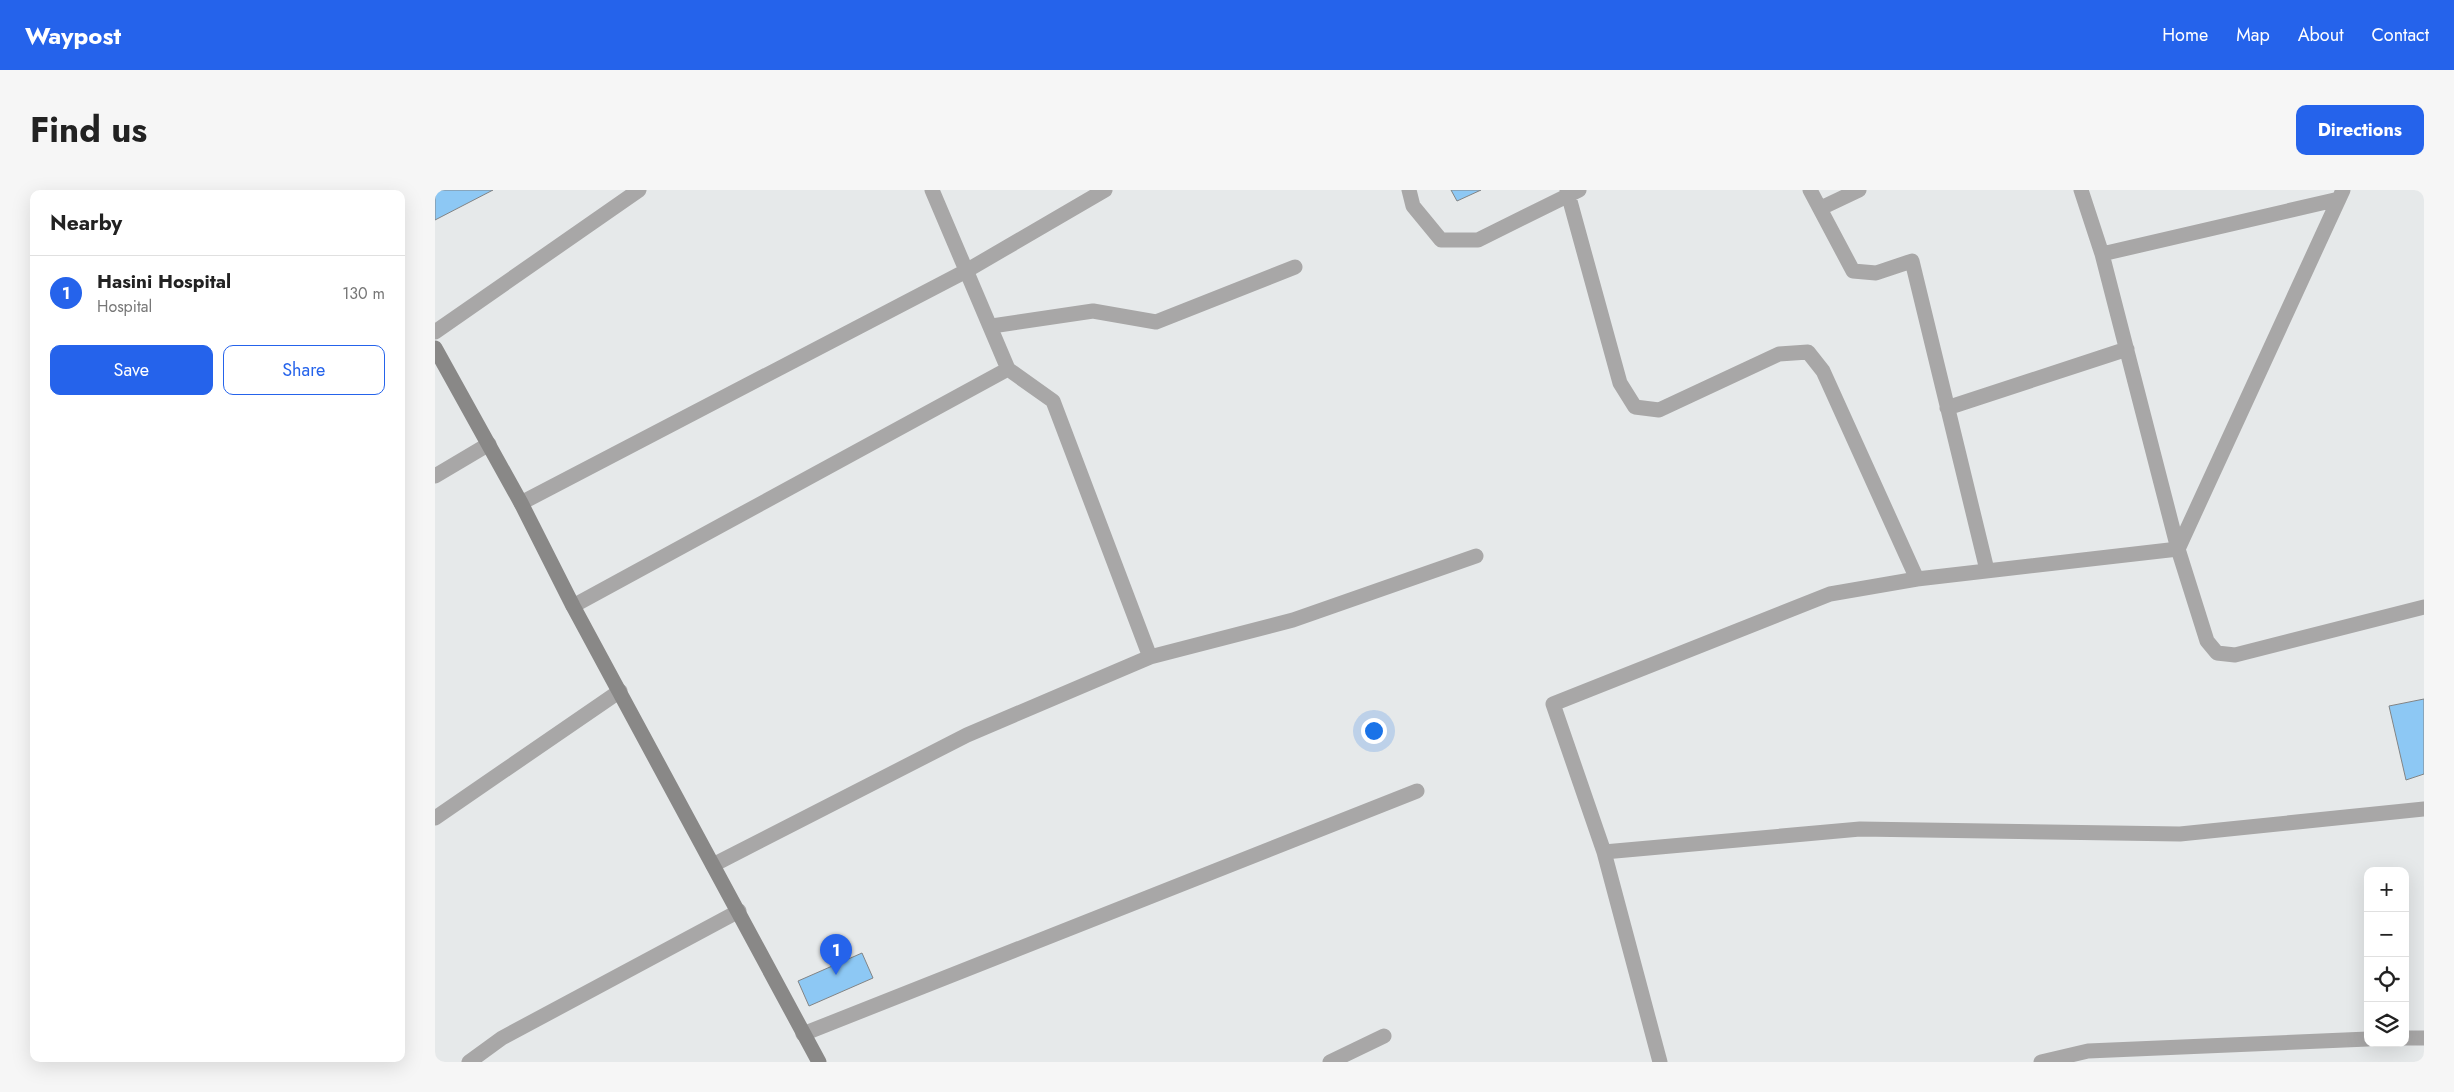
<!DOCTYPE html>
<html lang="en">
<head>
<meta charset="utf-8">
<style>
	:root { --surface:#fff; --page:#f6f6f6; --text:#222; --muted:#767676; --line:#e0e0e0; --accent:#2563eb }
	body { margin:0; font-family:Jost,sans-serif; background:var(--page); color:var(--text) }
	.controls { position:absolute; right:15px; bottom:15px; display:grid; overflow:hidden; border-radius:10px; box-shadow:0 5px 20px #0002 }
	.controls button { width:45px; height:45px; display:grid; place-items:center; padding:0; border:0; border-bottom:1px solid var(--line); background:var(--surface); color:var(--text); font:25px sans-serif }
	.you { position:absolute; left:938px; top:540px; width:18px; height:18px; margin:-12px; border:4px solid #fff; border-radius:50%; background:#1a73e8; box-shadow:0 0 0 8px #1a73e833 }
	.badge { display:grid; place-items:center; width:32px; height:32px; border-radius:50%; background:var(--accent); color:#fff; font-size:16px; font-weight:700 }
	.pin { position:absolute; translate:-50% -41px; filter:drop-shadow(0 1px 2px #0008) }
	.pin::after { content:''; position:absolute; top:26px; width:18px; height:15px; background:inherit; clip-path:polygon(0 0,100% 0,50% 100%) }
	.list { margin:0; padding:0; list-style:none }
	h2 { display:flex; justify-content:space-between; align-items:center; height:65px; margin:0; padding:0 20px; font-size:21px }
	h2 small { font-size:16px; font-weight:400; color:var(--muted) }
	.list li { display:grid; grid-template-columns:32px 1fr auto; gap:15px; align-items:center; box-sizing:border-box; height:75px; padding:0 20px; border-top:1px solid var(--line) }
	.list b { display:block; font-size:19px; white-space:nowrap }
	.list p { margin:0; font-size:16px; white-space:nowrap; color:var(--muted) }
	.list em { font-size:16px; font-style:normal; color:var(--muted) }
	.actions { display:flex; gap:10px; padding:15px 20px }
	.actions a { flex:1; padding:11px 0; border:1px solid var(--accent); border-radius:10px; text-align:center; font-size:18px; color:var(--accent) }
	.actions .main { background:var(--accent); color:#fff }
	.icon { flex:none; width:28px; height:28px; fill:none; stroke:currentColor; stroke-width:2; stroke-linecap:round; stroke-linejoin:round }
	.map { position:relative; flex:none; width:1989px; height:872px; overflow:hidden; border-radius:10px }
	header { display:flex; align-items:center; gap:30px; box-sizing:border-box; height:70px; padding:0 25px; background:var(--accent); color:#fff }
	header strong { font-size:24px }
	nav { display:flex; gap:28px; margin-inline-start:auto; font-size:18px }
	.intro { display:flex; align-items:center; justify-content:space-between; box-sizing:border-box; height:120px; padding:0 30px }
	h1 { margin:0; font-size:35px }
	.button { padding:12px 22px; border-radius:10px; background:var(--accent); color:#fff; font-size:18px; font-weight:700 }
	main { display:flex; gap:30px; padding:0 30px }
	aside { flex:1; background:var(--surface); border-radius:10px; box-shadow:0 5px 20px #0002 }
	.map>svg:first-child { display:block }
	.building { fill:#8dc8f4; stroke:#828485 }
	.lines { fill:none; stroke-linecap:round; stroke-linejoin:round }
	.minor { stroke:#a8a7a7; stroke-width:15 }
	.secondary { stroke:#898887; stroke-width:15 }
</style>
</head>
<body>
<header>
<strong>Waypost</strong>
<nav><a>Home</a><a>Map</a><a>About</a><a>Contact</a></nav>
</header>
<div class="intro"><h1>Find us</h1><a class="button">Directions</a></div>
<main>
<aside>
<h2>Nearby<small></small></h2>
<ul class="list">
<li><span class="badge">1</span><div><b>Hasini Hospital</b><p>Hospital</p></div><em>130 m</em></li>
</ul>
<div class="actions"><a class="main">Save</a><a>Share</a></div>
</aside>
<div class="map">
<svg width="1989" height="872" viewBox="0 0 1989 872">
	<rect width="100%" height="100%" fill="#e6e9ea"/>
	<path class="building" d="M0,0H58L0,30Z
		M1016,0H1046L1022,11Z
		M1989,509V584L1971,590L1954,516Z
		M427,763L438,788L374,816L363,791Z"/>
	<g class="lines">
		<path class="minor" d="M497,0L573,179L618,211L715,467
			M974,0L978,16L1006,50H1043L1144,0
			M1132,0L1185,193L1200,217L1224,220L1344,164L1373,162L1388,181L1482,389
			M1375,0L1418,81L1441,83L1477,71L1552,380
			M1646,0L1667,64L1743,359
			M1386,18L1424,0
			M1667,64L1904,9
			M557,136L658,121L721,132L860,77
			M0,142L204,0
			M1512,218L1692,159
			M0,286L54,254
			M86,313L531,81L670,0
			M1743,359L1908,0
			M138,416L573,179
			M0,628L185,501
			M1169,662L1425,639L1745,644L1989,619
			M278,675L532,545L715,467L858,430L1041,366
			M368,844L982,601
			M1970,848H1989
			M34,872L67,848L304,721
			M895,872L949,846
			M1225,872L1169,662L1118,514L1395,404L1482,389L1743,359L1772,451L1782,463L1800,465L1989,417
			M1606,872L1653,861L1933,849"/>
		<path class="secondary" d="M0,158L86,313L138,416L384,872"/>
	</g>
</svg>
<div class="controls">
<button>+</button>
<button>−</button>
<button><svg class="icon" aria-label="locate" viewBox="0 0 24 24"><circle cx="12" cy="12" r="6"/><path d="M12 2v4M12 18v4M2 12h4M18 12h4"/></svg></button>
<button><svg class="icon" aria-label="layers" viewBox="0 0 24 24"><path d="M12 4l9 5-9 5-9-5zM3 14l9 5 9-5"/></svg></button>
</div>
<div class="you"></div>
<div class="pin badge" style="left:401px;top:785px">1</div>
</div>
</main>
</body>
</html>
